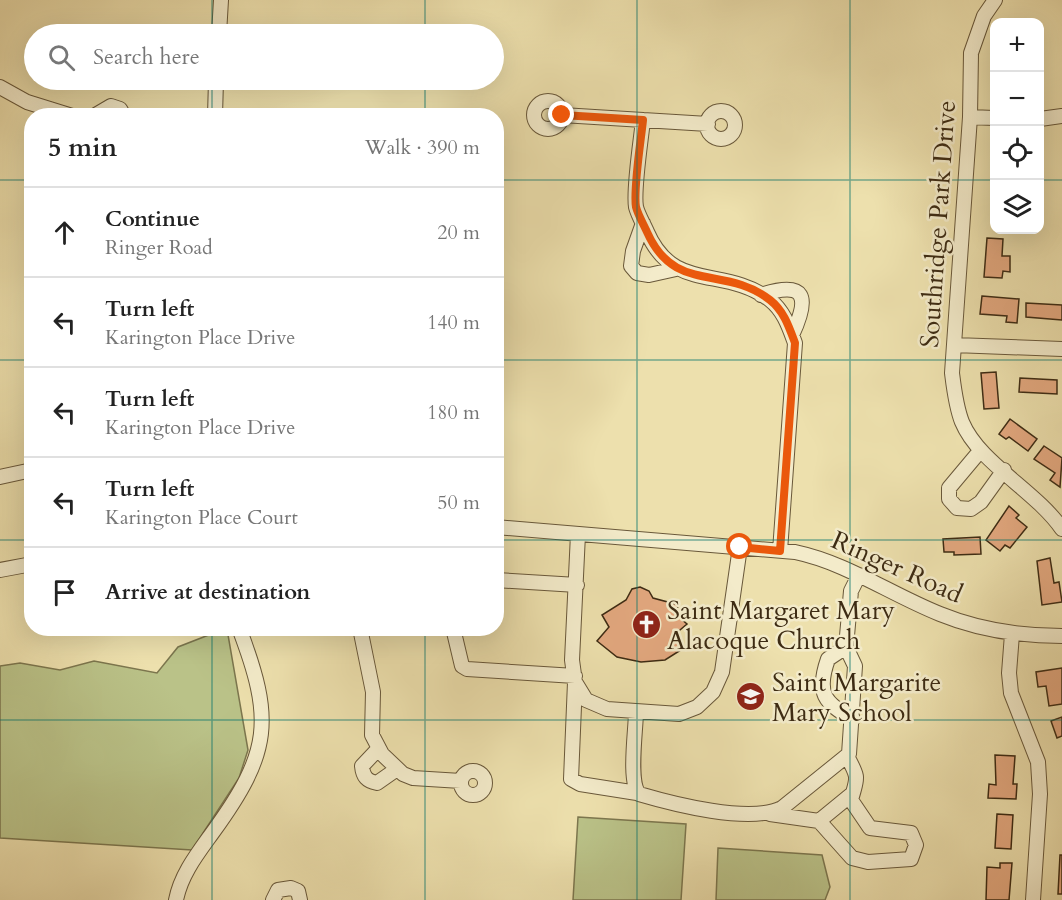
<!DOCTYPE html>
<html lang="en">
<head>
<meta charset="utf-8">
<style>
	:root { --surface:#fff; --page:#f2f2f2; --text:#222; --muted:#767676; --line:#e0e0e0 }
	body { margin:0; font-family:Cardo,serif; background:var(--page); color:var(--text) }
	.controls { position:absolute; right:18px; top:18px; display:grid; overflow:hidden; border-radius:12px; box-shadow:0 6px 24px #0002 }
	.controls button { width:54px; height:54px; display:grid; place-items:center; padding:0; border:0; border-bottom:2px solid var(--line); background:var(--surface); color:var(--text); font:30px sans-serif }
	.stop { position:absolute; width:18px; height:18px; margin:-14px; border:4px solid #ea580c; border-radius:50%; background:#fff }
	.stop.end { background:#ea580c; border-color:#fff; box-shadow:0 2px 6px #0008 }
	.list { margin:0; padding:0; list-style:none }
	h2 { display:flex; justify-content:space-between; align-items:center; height:78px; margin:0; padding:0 24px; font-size:26px }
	h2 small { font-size:20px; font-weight:400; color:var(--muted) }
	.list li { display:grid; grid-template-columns:39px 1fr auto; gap:18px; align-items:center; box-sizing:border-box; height:90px; padding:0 24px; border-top:2px solid var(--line) }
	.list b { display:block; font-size:22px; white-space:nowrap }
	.list p { margin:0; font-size:20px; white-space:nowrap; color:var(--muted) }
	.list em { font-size:20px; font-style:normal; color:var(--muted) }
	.icon { flex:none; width:33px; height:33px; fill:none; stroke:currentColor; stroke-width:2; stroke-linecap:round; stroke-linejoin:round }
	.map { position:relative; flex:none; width:1062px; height:900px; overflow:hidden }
	.search { position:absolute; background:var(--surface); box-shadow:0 6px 24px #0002; left:24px; top:24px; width:480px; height:66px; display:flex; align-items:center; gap:15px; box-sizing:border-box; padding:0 21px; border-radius:33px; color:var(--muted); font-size:22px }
	.panel { position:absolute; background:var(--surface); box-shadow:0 6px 24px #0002; left:24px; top:108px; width:480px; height:528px; border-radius:24px }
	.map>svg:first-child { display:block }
	.green { fill:#bac288; stroke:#7c764e; stroke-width:1.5 }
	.building { fill:#e3a87f; stroke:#3d2b13; stroke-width:1.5 }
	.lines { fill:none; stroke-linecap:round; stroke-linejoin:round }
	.minor-casing { stroke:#69583a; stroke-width:16 }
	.minor { stroke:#f3ebca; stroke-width:14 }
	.route { stroke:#ea580c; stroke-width:8 }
	.grid { fill:none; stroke:#0f766e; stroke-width:1.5; stroke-opacity:0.55 }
	.labels { text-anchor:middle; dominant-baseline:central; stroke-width:5; stroke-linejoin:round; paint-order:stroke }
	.street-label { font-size:26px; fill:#3d2b13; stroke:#f3ebca }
	.poi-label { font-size:26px; fill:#3d2b13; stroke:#f3ebca; text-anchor:start }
</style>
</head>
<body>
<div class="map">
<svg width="1062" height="900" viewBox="0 0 1062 900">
	<rect width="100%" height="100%" fill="#ede0ad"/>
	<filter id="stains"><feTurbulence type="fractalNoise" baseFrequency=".00333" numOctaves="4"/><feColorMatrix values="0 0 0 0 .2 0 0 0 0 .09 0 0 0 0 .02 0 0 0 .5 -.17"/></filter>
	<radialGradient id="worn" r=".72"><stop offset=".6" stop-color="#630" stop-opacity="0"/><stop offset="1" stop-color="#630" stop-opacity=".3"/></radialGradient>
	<path class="green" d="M224,629H227L248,750L239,778L192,850L0,838V666L20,663L60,670L94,661L157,673L178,647Z
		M578,817L686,824L681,900H573Z
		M718,848L822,855L830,887L825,900H716Z"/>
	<path class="building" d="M987,238L1003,239L1002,256H1010V272L1003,271L1002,278L984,277Z
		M982,296L1019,299L1017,323L1006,322L1007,316L980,314Z
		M1026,303L1062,305V320L1026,317Z
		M996,372L999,408L984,409L981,373Z
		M1020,378L1057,380V394L1019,392Z
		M1010,419L1037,439L1028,451L1009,437L1006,439L999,434Z
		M1044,446L1062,458L1060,487L1050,480L1055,473L1034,459Z
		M1009,506L1019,515L1016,518L1027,527L1010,548L1005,545L1000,551L986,540Z
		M980,537L981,554L954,555V552H944L943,539Z
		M1050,558L1054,583L1059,582L1062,602L1042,605L1037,561Z
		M640,587L649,591L653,598L679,605L674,613L687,624L674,635L684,648L665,660L641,662L617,657L597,641L609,627L602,615L626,600L632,589Z
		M1062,668V704L1049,706L1046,686L1038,687L1036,672Z
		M1062,717V736L1057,738L1051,721Z
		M995,755L1015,756L1013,784H1017L1016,799L988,798L989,784L996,785Z
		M997,814L1013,815L1011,849L995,848Z
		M1060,855H1062V894H1058Z
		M1000,863H1012L1009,900H986L987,867L1000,868Z"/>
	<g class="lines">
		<defs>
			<path id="minor" d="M995,0L984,16L971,53L970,117L952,373C954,389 956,407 962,422C979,463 1036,491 1062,529
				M219,34L221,0
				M0,87L27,102L72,116
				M534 115a14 14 0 1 1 28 0a14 14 0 1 1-28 0Z
				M707 125a14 14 0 1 1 28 0a14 14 0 1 1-28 0Z
				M562,115L708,124
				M94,116L111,106L120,109L124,116
				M215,116L216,80
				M970,117L994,118
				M1040,119L1062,116
				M643,120C641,140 633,190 636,207C638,215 644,225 647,232C674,294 724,265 770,300C784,311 789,327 795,343L780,551
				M643,223L633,251L631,266L637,273L649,275L676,269
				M761,295C806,280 810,297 792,335
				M954,345L1062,349
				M980,451L949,488V499L957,508L971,509L981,502L1004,470
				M0,477L32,470
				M496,527L795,552C847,563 890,594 940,614C979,630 1019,636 1062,636
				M578,534L572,660L575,682L586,700L607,709L679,714L697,707L713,692L722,672L740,547
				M0,570L32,564
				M496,580L577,585
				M360,628L373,692L372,735L382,754L403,774L413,778L461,781
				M453,628L462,666L467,669L575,676
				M1012,634L1009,673L1011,693L1038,762L1040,794L1033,900
				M846,647L828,659C816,693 824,703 853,719
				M575,682L571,779L580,784L637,793
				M636,711C636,730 628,781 639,794C673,804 750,824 782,808L849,754L855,666L846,647L851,591L859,575
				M379,748L362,766C363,777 367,781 377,783L397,769
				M461 783a12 12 0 1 1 24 0a12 12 0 1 1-24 0Z
				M770,814L819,821L852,858L868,862L911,859L916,845L911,833L870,828L851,800C857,777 860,780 847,756
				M819,821L852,794
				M176,900C181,874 198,853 213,832C271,752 274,720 239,628
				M273,900L278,890L291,888L298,891L300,900"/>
		</defs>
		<use href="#minor" class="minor-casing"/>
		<use href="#minor" class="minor"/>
	</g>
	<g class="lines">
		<path class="route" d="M562,115L643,120C641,140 633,190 636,207C638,215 644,225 647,232C675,295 724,264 770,300C784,311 789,327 795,343L780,551L740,547"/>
	</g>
	<path class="grid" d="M212,0V34M425,0V34M637,0V900M850,0V900M212,80V116M425,80V116M0,180H32M496,180H994M1040,180H1062M0,360H32M496,360H1062M0,540H32M496,540H1062M212,628V900M425,628V900M0,720H1062"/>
	<defs>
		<symbol id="church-disc" viewBox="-11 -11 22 22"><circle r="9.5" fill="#8f2418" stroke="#f3ebca"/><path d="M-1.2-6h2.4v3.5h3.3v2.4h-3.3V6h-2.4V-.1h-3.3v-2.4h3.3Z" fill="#fff"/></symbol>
		<symbol id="school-disc" viewBox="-11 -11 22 22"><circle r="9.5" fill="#8f2418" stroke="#f3ebca"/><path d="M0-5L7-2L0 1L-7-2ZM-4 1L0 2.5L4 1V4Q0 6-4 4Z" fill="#fff"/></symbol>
	</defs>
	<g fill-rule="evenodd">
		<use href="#church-disc" x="630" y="608" width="33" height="33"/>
		<use href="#school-disc" x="734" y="680" width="33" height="33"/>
	</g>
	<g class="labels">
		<g class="street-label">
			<text transform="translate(938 224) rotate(-86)">Southridge Park Drive</text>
			<text transform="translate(897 567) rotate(24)">Ringer Road</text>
		</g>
		<g class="poi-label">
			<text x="667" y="610">Saint Margaret Mary<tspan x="667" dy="30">Alacoque Church</tspan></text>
			<text x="772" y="682">Saint Margarite<tspan x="772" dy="30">Mary School</tspan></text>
		</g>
	</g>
	<rect width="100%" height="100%" filter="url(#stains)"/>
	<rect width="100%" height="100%" fill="url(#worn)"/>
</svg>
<div class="controls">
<button>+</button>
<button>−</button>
<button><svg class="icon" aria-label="locate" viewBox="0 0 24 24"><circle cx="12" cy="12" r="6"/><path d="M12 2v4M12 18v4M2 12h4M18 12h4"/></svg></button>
<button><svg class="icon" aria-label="layers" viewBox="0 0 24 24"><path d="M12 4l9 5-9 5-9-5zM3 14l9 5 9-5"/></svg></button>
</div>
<div class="stop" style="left:740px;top:547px"></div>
<div class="stop end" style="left:562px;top:115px"></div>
<div class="search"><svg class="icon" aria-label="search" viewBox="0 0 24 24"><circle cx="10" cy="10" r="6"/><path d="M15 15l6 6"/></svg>Search here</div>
<section class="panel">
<h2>5 min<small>Walk · 390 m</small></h2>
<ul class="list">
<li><svg class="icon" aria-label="ahead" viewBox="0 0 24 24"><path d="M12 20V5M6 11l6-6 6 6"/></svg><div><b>Continue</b><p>Ringer Road</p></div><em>20 m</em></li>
<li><svg class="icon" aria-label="left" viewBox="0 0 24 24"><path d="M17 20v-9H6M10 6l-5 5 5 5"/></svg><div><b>Turn left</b><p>Karington Place Drive</p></div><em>140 m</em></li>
<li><svg class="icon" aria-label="left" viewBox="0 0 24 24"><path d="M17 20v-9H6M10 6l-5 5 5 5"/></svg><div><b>Turn left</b><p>Karington Place Drive</p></div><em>180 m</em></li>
<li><svg class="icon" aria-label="left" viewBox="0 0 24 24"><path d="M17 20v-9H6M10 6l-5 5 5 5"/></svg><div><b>Turn left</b><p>Karington Place Court</p></div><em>50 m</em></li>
<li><svg class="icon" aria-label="arrive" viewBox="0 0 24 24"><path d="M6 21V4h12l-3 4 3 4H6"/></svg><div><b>Arrive at destination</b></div></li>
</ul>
</section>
</div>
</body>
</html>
